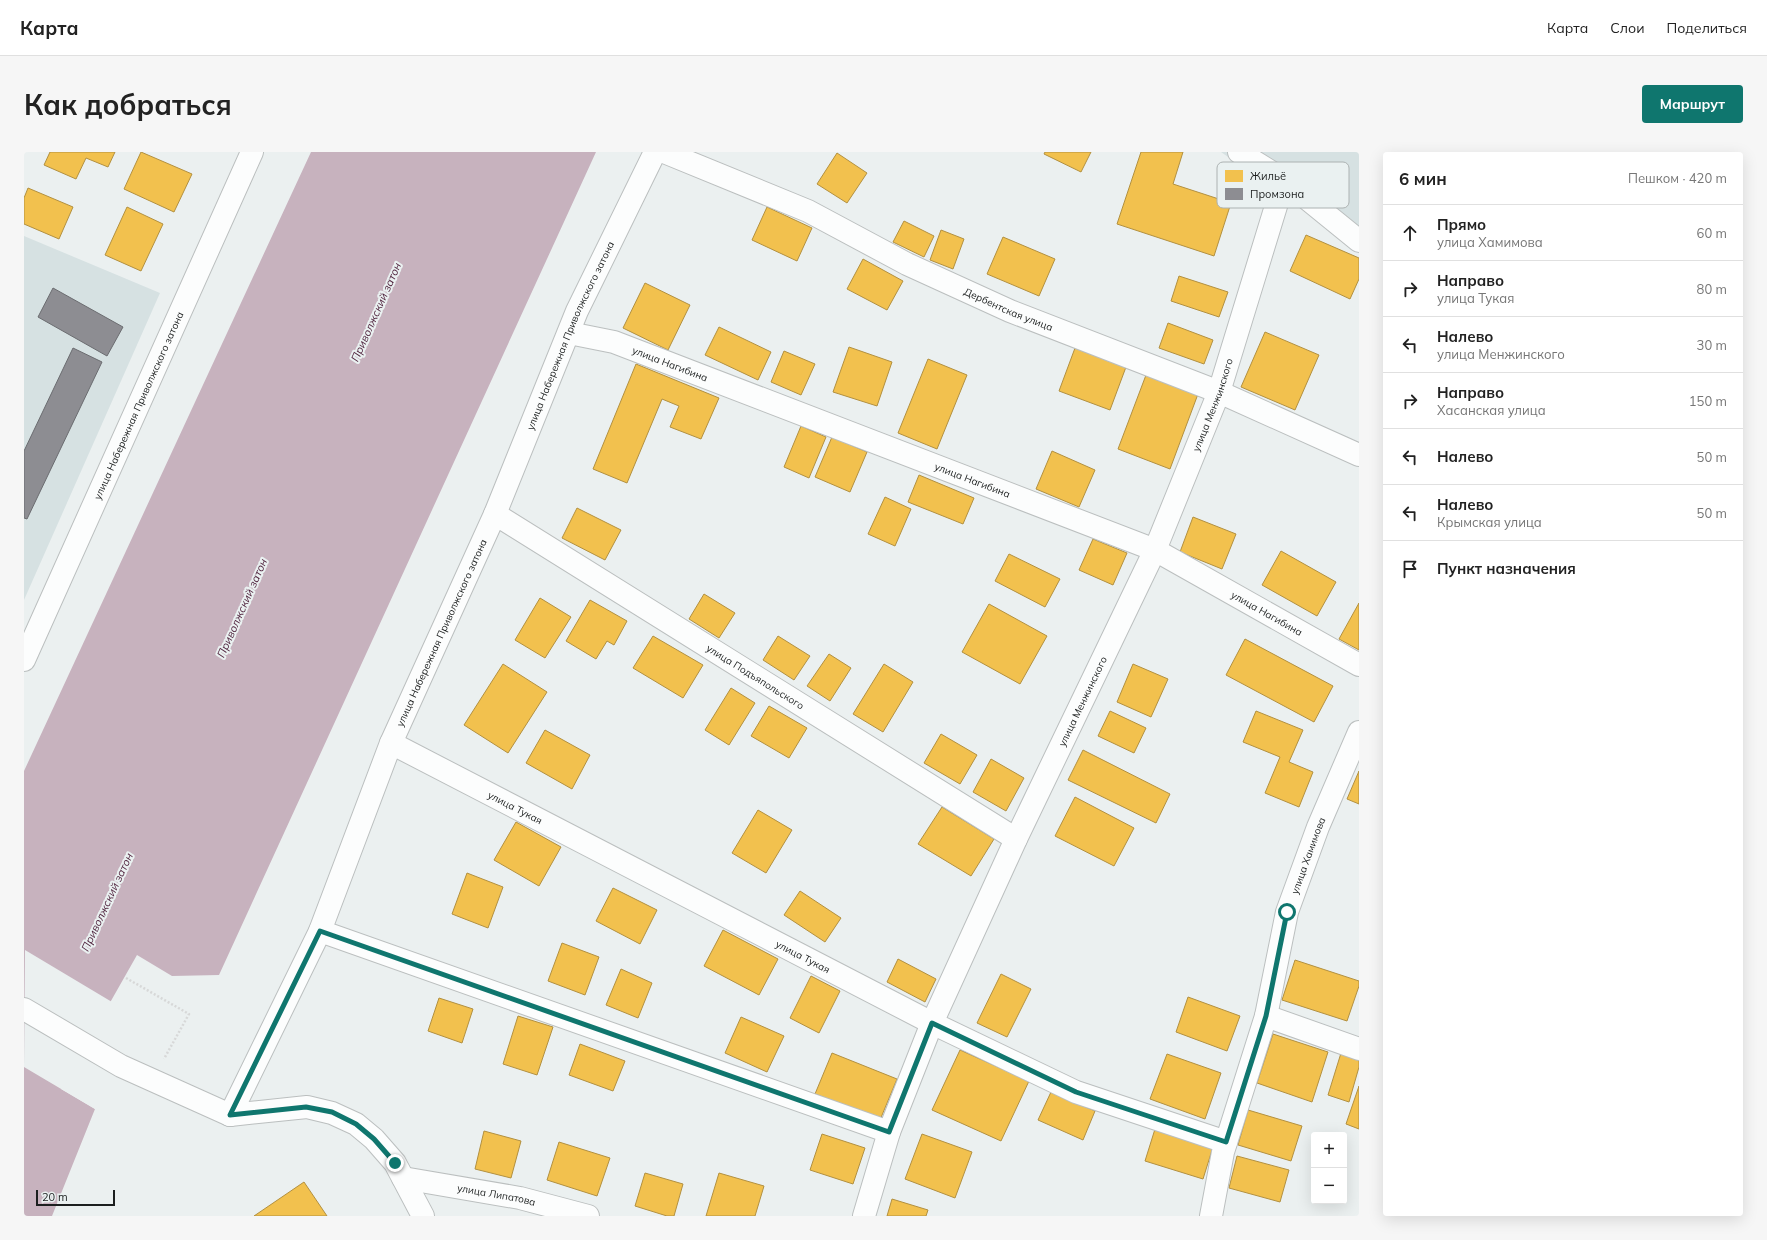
<!DOCTYPE html>
<html lang="ru">
<head>
<meta charset="utf-8">
<style>
	:root { --surface:#fff; --page:#f6f6f6; --text:#222; --muted:#767676; --line:#e0e0e0; --accent:#0f766e }
	body { margin:0; font-family:Mulish,sans-serif; background:var(--page); color:var(--text) }
	.controls { position:absolute; right:12px; bottom:12px; display:grid; overflow:hidden; border-radius:4px; box-shadow:0 4px 16px #0002 }
	.controls button { width:36px; height:36px; display:grid; place-items:center; padding:0; border:0; border-bottom:1px solid var(--line); background:var(--surface); color:var(--text); font:20px sans-serif }
	.scale { position:absolute; left:12px; bottom:10px; width:79px; box-sizing:border-box; padding-left:4px; border:2px solid #1c1f1f; border-top:0; font-size:11px; line-height:14px; white-space:nowrap; color:#1c1f1f; -webkit-text-stroke:3px #eaf1f1; paint-order:stroke }
	.stop { position:absolute; width:12px; height:12px; margin:-9px; border:3px solid #0f766e; border-radius:50%; background:#fff }
	.stop.end { background:#0f766e; border-color:#fff; box-shadow:0 1px 4px #0008 }
	.list { margin:0; padding:0; list-style:none }
	h2 { display:flex; justify-content:space-between; align-items:center; height:52px; margin:0; padding:0 16px; font-size:17px }
	h2 small { font-size:13px; font-weight:400; color:var(--muted) }
	.list li { display:grid; grid-template-columns:26px 1fr auto; gap:12px; align-items:center; box-sizing:border-box; height:56px; padding:0 16px; border-top:1px solid var(--line) }
	.list b { display:block; font-size:15px; white-space:nowrap }
	.list p { margin:0; font-size:13px; white-space:nowrap; color:var(--muted) }
	.list em { font-size:13px; font-style:normal; color:var(--muted) }
	.icon { flex:none; width:22px; height:22px; fill:none; stroke:currentColor; stroke-width:2; stroke-linecap:round; stroke-linejoin:round }
	.map { position:relative; flex:none; width:1335px; height:1064px; overflow:hidden; border-radius:4px }
	header { display:flex; align-items:center; gap:24px; box-sizing:border-box; height:56px; padding:0 20px; background:var(--surface); border-bottom:1px solid var(--line) }
	header strong { font-size:19px }
	nav { display:flex; gap:22px; margin-inline-start:auto; font-size:14px }
	.intro { display:flex; align-items:center; justify-content:space-between; box-sizing:border-box; height:96px; padding:0 24px }
	h1 { margin:0; font-size:28px }
	.button { padding:10px 18px; border-radius:4px; background:var(--accent); color:#fff; font-size:14px; font-weight:700 }
	main { display:flex; gap:24px; padding:0 24px }
	aside { flex:1; background:var(--surface); border-radius:4px; box-shadow:0 4px 16px #0002 }
	.map>svg:first-child { display:block }
	.built { fill:#d6e1e2 }
	.water { fill:#c7b2be }
	.pier { fill:#ebf0f0 }
	.homes { fill:#f2c14e; stroke:#b29040 }
	.industry { fill:#8d8d92; stroke:#6b6c70 }
	.lines { fill:none; stroke-linecap:round; stroke-linejoin:round }
	.street-casing { stroke:#bbbfbf; stroke-width:24 }
	.path { stroke:#d7d8d8; stroke-width:2.5; stroke-dasharray:2 2; stroke-linecap:butt }
	.street { stroke:#fcfdfd; stroke-width:22 }
	.route { stroke:#0f766e; stroke-width:5 }
	.labels { text-anchor:middle; dominant-baseline:central; stroke-width:4; stroke-linejoin:round; paint-order:stroke }
	.street-label { font-size:10px; fill:#1c1f1f; stroke:#eaf1f1 }
	.water-label { font-size:11px; font-style:italic; fill:#522640; stroke:#eaf1f1 }
	.key { fill:#eaf1f1; stroke:#acb2b2; stroke-width:1 }
	.key-label { font-size:11px; fill:#1c1f1f }
</style>
</head>
<body>
<header>
<strong>Карта</strong>
<nav><a>Карта</a><a>Слои</a><a>Поделиться</a></nav>
</header>
<div class="intro"><h1>Как добраться</h1><a class="button">Маршрут</a></div>
<main>
<div class="map">
<svg width="1335" height="1064" viewBox="0 0 1335 1064">
	<rect width="100%" height="100%" fill="#ebf0f0"/>
	<path class="built" d="M1197,0H1335V98Z
		M0,84L136,141L0,448Z"/>
	<path class="water" d="M287,0H572L195,823L148,824L113,803L37,937L71,957L28,1064H0V619Z"/>
	<path class="pier" d="M1,798L88,850L39,936L72,956L71,957L0,915Z"/>
	<path class="homes" d="M26,0H91L84,15L62,6L52,27L20,13Z
		M117,0L168,22L150,60L100,37Z
		M1021,0H1067L1057,20L1020,2Z
		M1117,0H1159L1149,32L1207,51L1190,104L1093,72Z
		M813,1L843,21L823,51L793,32Z
		M4,36L49,55L35,87L0,72V46Z
		M103,55L139,72L117,119L81,103Z
		M743,55L788,76L773,109L728,88Z
		M880,69L910,84L900,105L869,90Z
		M917,78L940,87L929,117L906,108Z
		M1282,83L1335,106V127L1326,147L1266,119Z
		M979,85L1031,107L1015,144L963,122Z
		M839,107L879,129L863,158L823,137Z
		M1155,124L1204,140L1195,165L1147,149Z
		M621,131L666,153L644,198L599,176Z
		M1144,171L1189,188L1180,212L1135,196Z
		M695,175L747,200L734,228L681,203Z
		M1241,180L1295,203L1271,258L1217,235Z
		M825,195L868,210L853,254L809,240Z
		M1051,196L1102,215L1086,258L1035,239Z
		M760,199L791,212L777,243L747,230Z
		M904,207L943,223L913,297L874,281Z
		M612,212L695,246L677,287L646,275L655,254L638,247L603,331L569,317Z
		M1122,223L1174,242L1146,317L1094,297Z
		M777,274L802,285L785,326L760,315Z
		M808,285L843,300L826,340L791,325Z
		M1028,299L1071,318L1055,355L1012,337Z
		M895,323L950,346L939,372L884,350Z
		M861,345L887,357L871,394L844,382Z
		M553,356L597,378L581,408L538,386Z
		M1169,365L1212,382L1198,417L1156,400Z
		M1069,387L1103,401L1089,433L1055,418Z
		M1257,399L1312,430L1293,464L1238,433Z
		M985,402L1036,427L1021,455L971,429Z
		M680,442L711,461L695,486L665,467Z
		M516,446L547,465L521,506L491,488Z
		M566,448L603,469L590,493L583,489L572,507L542,489Z
		M1335,451V498L1315,487Z
		M965,452L1023,484L996,532L938,500Z
		M629,484L679,513L659,546L609,516Z
		M754,484L786,504L770,528L739,508Z
		M1221,487L1309,534L1290,570L1202,523Z
		M805,502L827,516L806,549L783,534Z
		M479,512L523,540L484,601L440,573Z
		M860,512L889,530L859,580L829,562Z
		M1109,512L1144,527L1127,565L1093,550Z
		M707,536L731,551L705,593L681,578Z
		M745,554L783,576L765,606L727,584Z
		M1086,559L1122,576L1110,601L1074,584Z
		M1232,559L1279,578L1265,610L1289,620L1275,655L1241,641L1256,605L1219,590Z
		M521,578L566,603L548,637L502,611Z
		M917,582L953,603L936,632L900,611Z
		M1059,598L1146,642L1132,671L1044,628Z
		M967,607L1000,626L982,659L949,640Z
		M1335,619V652L1323,647Z
		M1051,645L1110,676L1090,714L1031,684Z
		M918,655L970,687L947,724L894,692Z
		M734,658L768,678L742,721L708,701Z
		M492,670L537,695L515,734L470,708Z
		M443,721L479,735L464,776L428,762Z
		M589,736L633,758L616,792L572,769Z
		M776,739L817,766L801,790L760,763Z
		M699,778L754,807L735,843L680,814Z
		M538,791L575,805L561,843L524,829Z
		M874,807L912,827L901,850L863,830Z
		M1271,808L1335,829V834L1323,869L1258,848Z
		M597,817L628,831L614,866L582,853Z
		M977,822L1007,837L983,885L953,871Z
		M787,824L816,839L795,881L766,866Z
		M1164,845L1216,864L1203,899L1152,880Z
		M415,846L449,857L438,891L404,879Z
		M494,864L529,875L513,923L479,912Z
		M717,865L760,884L743,920L701,901Z
		M1249,882L1304,900L1288,950L1233,931Z
		M556,892L601,909L589,939L545,923Z
		M936,898L1005,929L977,989L908,958Z
		M808,901L873,927L856,968L791,942Z
		M1317,901L1335,906V915L1325,950L1304,943Z
		M1143,902L1197,921L1181,967L1126,947Z
		M1335,934V977L1322,972Z
		M1027,940L1071,959L1059,988L1014,968Z
		M1224,958L1278,974L1267,1009L1214,993Z
		M1131,977L1189,995L1179,1027L1121,1009Z
		M460,979L497,989L487,1026L451,1017Z
		M798,982L841,996L829,1032L786,1018Z
		M898,982L948,1000L931,1046L881,1027Z
		M535,990L586,1006L573,1044L523,1028Z
		M1213,1004L1265,1018L1256,1050L1205,1036Z
		M621,1021L659,1032L650,1064H643L611,1054Z
		M695,1021L740,1034L731,1064H682Z
		M280,1030L303,1064H230Z
		M868,1047L904,1058L902,1064H863Z"/>
	<path class="industry" d="M29,136L99,175L83,204L14,165Z
		M49,196L78,210L3,367L0,366V299Z"/>
	<g class="lines">
		<defs>
			<g id="street">
				<path id="s1" d="M640,0L784,59L883,112L986,159L1195,240L1335,303"/>
				<path d="M1215,0L1260,28L1335,89"/>
				<path id="s2" d="M545,181L590,190L1131,398L1335,513"/>
				<path id="s3" d="M471,362L992,687"/>
				<path id="s4" d="M0,508L228,0"/>
				<path id="s5" d="M367,591L908,871L1052,940L1202,990"/>
				<path d="M296,779L865,980"/>
				<path d="M0,857L97,914L206,963"/>
				<path d="M1242,864L1335,897"/>
				<path id="s6" d="M206,963L296,779L367,591L471,362L553,159L631,0"/>
				<path d="M206,963L283,955L308,961L332,972L350,987L371,1011L399,1064"/>
				<path id="s7" d="M379,1026L496,1046L564,1064"/>
				<path id="s8" d="M840,1064L865,980L908,871L992,687L1131,398L1195,240L1260,28"/>
				<path id="s9" d="M1187,1064L1199,1000L1242,864L1263,760L1294,675L1335,580"/>
			</g>
		</defs>
		<use href="#street" class="street-casing"/>
		<path class="path" d="M102,826L165,862L140,907"/>
		<use href="#street" class="street"/>
	</g>
	<g class="lines">
		<path class="route" d="M371,1011L350,987L332,972L308,960L282,955L206,963L296,779L865,980L908,871L1052,940L1202,990L1242,864L1263,760"/>
	</g>
	<g class="labels">
		<g class="street-label">
			<text stroke="none"><textPath href="#s1" startOffset="379">Дербентская улица</textPath></text>
			<text stroke="none"><textPath href="#s6" startOffset="851">улица Набережная Приволжского затона</textPath></text>
			<text stroke="none"><textPath href="#s2" startOffset="106">улица Нагибина</textPath></text>
			<text stroke="none"><textPath href="#s8" startOffset="884">улица Менжинского</textPath></text>
			<text stroke="none"><textPath href="#s4" startOffset="279">улица Набережная Приволжского затона</textPath></text>
			<text stroke="none"><textPath href="#s2" startOffset="430">улица Нагибина</textPath></text>
			<text stroke="none"><textPath href="#s2" startOffset="754">улица Нагибина</textPath></text>
			<text stroke="none"><textPath href="#s6" startOffset="527">улица Набережная Приволжского затона</textPath></text>
			<text stroke="none"><textPath href="#s3" startOffset="307">улица Подъяпольского</textPath></text>
			<text stroke="none"><textPath href="#s8" startOffset="560">улица Менжинского</textPath></text>
			<text stroke="none"><textPath href="#s5" startOffset="140">улица Тукая</textPath></text>
			<text stroke="none"><textPath href="#s9" startOffset="374">улица Хамимова</textPath></text>
			<text stroke="none"><textPath href="#s5" startOffset="464">улица Тукая</textPath></text>
			<text stroke="none"><textPath href="#s7" startOffset="95">улица Липатова</textPath></text>
		</g>
		<g class="water-label">
			<text transform="translate(352 160) rotate(-66)">Приволжский затон</text>
			<text transform="translate(218 456) rotate(-66)">Приволжский затон</text>
			<text transform="translate(83 750) rotate(-65)">Приволжский затон</text>
		</g>
	</g>
	<rect x="1193" y="10" width="132" height="46" rx="6" class="key"/>
	<rect x="1201" y="18" width="18" height="12" fill="#f2c14e"/>
	<rect x="1201" y="36" width="18" height="12" fill="#8d8d92"/>
	<g class="key-label">
		<text x="1226" y="28">Жильё</text>
		<text x="1226" y="46">Промзона</text>
	</g>
</svg>
<div class="controls">
<button>+</button>
<button>−</button>
</div>
<div class="scale">20 m</div>
<div class="stop" style="left:1263px;top:760px"></div>
<div class="stop end" style="left:371px;top:1011px"></div>
</div>
<aside>
<h2>6 мин<small>Пешком · 420 m</small></h2>
<ul class="list">
<li><svg class="icon" aria-label="ahead" viewBox="0 0 24 24"><path d="M12 20V5M6 11l6-6 6 6"/></svg><div><b>Прямо</b><p>улица Хамимова</p></div><em>60 m</em></li>
<li><svg class="icon" aria-label="right" viewBox="0 0 24 24"><path d="M7 20v-9h11M14 6l5 5-5 5"/></svg><div><b>Направо</b><p>улица Тукая</p></div><em>80 m</em></li>
<li><svg class="icon" aria-label="left" viewBox="0 0 24 24"><path d="M17 20v-9H6M10 6l-5 5 5 5"/></svg><div><b>Налево</b><p>улица Менжинского</p></div><em>30 m</em></li>
<li><svg class="icon" aria-label="right" viewBox="0 0 24 24"><path d="M7 20v-9h11M14 6l5 5-5 5"/></svg><div><b>Направо</b><p>Хасанская улица</p></div><em>150 m</em></li>
<li><svg class="icon" aria-label="left" viewBox="0 0 24 24"><path d="M17 20v-9H6M10 6l-5 5 5 5"/></svg><div><b>Налево</b></div><em>50 m</em></li>
<li><svg class="icon" aria-label="left" viewBox="0 0 24 24"><path d="M17 20v-9H6M10 6l-5 5 5 5"/></svg><div><b>Налево</b><p>Крымская улица</p></div><em>50 m</em></li>
<li><svg class="icon" aria-label="arrive" viewBox="0 0 24 24"><path d="M6 21V4h12l-3 4 3 4H6"/></svg><div><b>Пункт назначения</b></div></li>
</ul>
</aside>
</main>
</body>
</html>
